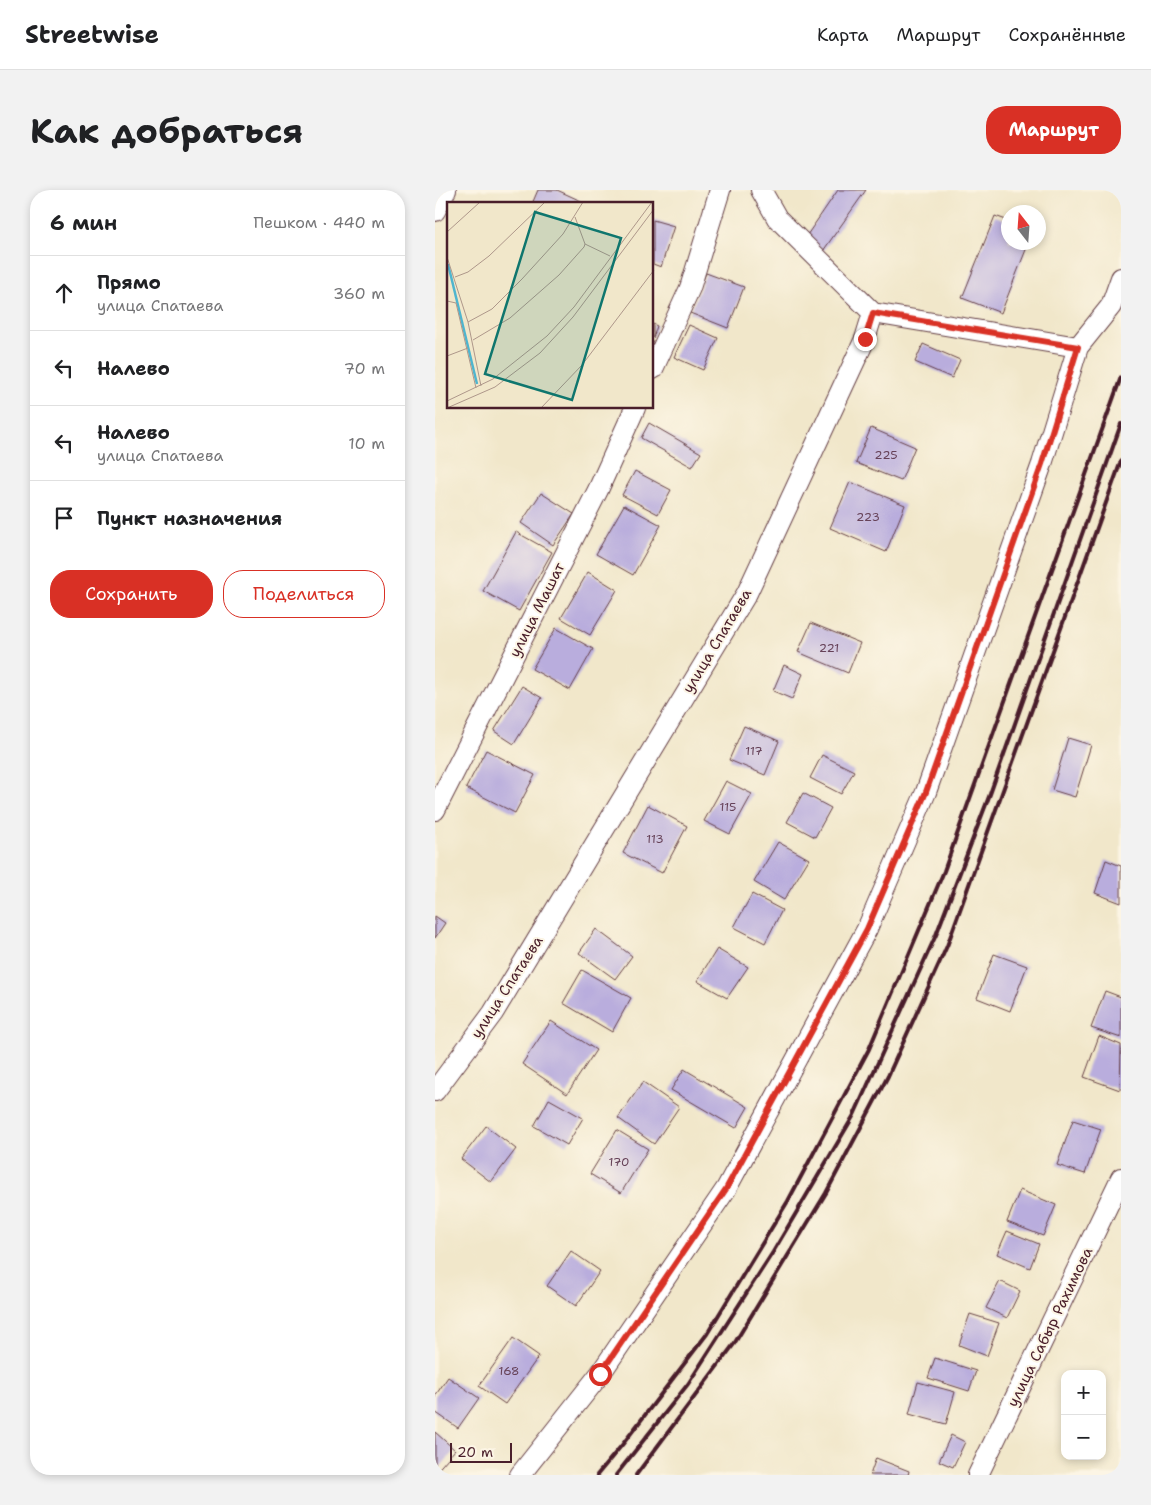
<!DOCTYPE html>
<html lang="ru">
<head>
<meta charset="utf-8">
<style>
	:root { --surface:#fff; --page:#f2f2f2; --text:#202124; --muted:#757577; --line:#e0e0e0; --accent:#d93025 }
	body { margin:0; font-family:"Shantell Sans",sans-serif; background:var(--page); color:var(--text) }
	.controls { position:absolute; right:15px; bottom:15px; display:grid; overflow:hidden; border-radius:10px; box-shadow:0 2px 8px #0003 }
	.controls button { width:45px; height:45px; display:grid; place-items:center; padding:0; border:0; border-bottom:1px solid var(--line); background:var(--surface); color:var(--text); font:25px sans-serif }
	.compass { position:absolute; left:566px; top:15px; width:45px; height:45px; border-radius:50%; background:var(--surface); box-shadow:0 2px 8px #0003; rotate:343deg }
	.scale { position:absolute; left:15px; bottom:12px; width:62px; box-sizing:border-box; padding-left:5px; border:2px solid #4a1f2b; border-top:0; font-size:14px; line-height:18px; white-space:nowrap; color:#4a1f2b; -webkit-text-stroke:4px #fcf5e5; paint-order:stroke }
	.stop { position:absolute; width:15px; height:15px; margin:-11px; border:4px solid #d93025; border-radius:50%; background:#fff }
	.stop.end { background:#d93025; border-color:#fff; box-shadow:0 1px 5px #0008 }
	.list { margin:0; padding:0; list-style:none }
	h2 { display:flex; justify-content:space-between; align-items:center; height:65px; margin:0; padding:0 20px; font-size:21px }
	h2 small { font-size:16px; font-weight:400; color:var(--muted) }
	.list li { display:grid; grid-template-columns:32px 1fr auto; gap:15px; align-items:center; box-sizing:border-box; height:75px; padding:0 20px; border-top:1px solid var(--line) }
	.list b { display:block; font-size:19px; white-space:nowrap }
	.list p { margin:0; font-size:16px; white-space:nowrap; color:var(--muted) }
	.list em { font-size:16px; font-style:normal; color:var(--muted) }
	.actions { display:flex; gap:10px; padding:15px 20px }
	.actions a { flex:1; padding:11px 0; border:1px solid var(--accent); border-radius:20px; text-align:center; font-size:18px; color:var(--accent) }
	.actions .main { background:var(--accent); color:#fff }
	.icon { flex:none; width:28px; height:28px; fill:none; stroke:currentColor; stroke-width:2; stroke-linecap:round; stroke-linejoin:round }
	.map { position:relative; flex:none; width:686px; height:1285px; overflow:hidden; border-radius:20px }
	header { display:flex; align-items:center; gap:30px; box-sizing:border-box; height:70px; padding:0 25px; background:var(--surface); border-bottom:1px solid var(--line) }
	header strong { font-size:24px }
	nav { display:flex; gap:28px; margin-inline-start:auto; font-size:18px }
	.intro { display:flex; align-items:center; justify-content:space-between; box-sizing:border-box; height:120px; padding:0 30px }
	h1 { margin:0; font-size:35px }
	.button { padding:12px 22px; border-radius:20px; background:var(--accent); color:#fff; font-size:18px; font-weight:700 }
	main { display:flex; gap:30px; padding:0 30px }
	aside { flex:1; background:var(--surface); border-radius:20px; box-shadow:0 2px 8px #0003 }
	.map>svg:first-child { display:block }
	.building { fill:#b9addd }
	.lines { fill:none; stroke-linecap:round; stroke-linejoin:round }
	.minor-casing { stroke:#633d43; stroke-width:22 }
	.minor { stroke:#fff; stroke-width:20 }
	.rail { stroke:#4a1f2b; stroke-width:4 }
	.route { stroke:#d93025; stroke-width:6 }
	.labels { text-anchor:middle; dominant-baseline:central; stroke-width:4; stroke-linejoin:round; paint-order:stroke }
	.number-label { font-size:12px; fill:#664258 }
	.street-label { font-size:15px; fill:#4a1f2b; stroke:#fcf5e5 }
	.inset-river { fill:none; stroke:#4fb5ce; stroke-width:2.5 }
	.inset-road { fill:none; stroke:#ae978a; stroke-width:1 }
	.view { fill:#0f766e; fill-opacity:0.15; stroke:#0f766e; stroke-width:2.5 }
	.inset-edge { fill:none; stroke:#4a1f2b; stroke-width:2.5 }
</style>
</head>
<body>
<header>
<strong>Streetwise</strong>
<nav><a>Карта</a><a>Маршрут</a><a>Сохранённые</a></nav>
</header>
<div class="intro"><h1>Как добраться</h1><a class="button">Маршрут</a></div>
<main>
<aside>
<h2>6 мин<small>Пешком · 440 m</small></h2>
<ul class="list">
<li><svg class="icon" aria-label="ahead" viewBox="0 0 24 24"><path d="M12 20V5M6 11l6-6 6 6"/></svg><div><b>Прямо</b><p>улица Спатаева</p></div><em>360 m</em></li>
<li><svg class="icon" aria-label="left" viewBox="0 0 24 24"><path d="M17 20v-9H6M10 6l-5 5 5 5"/></svg><div><b>Налево</b></div><em>70 m</em></li>
<li><svg class="icon" aria-label="left" viewBox="0 0 24 24"><path d="M17 20v-9H6M10 6l-5 5 5 5"/></svg><div><b>Налево</b><p>улица Спатаева</p></div><em>10 m</em></li>
<li><svg class="icon" aria-label="arrive" viewBox="0 0 24 24"><path d="M6 21V4h12l-3 4 3 4H6"/></svg><div><b>Пункт назначения</b></div></li>
</ul>
<div class="actions"><a class="main">Сохранить</a><a>Поделиться</a></div>
</aside>
<div class="map">
<svg width="686" height="1285" viewBox="0 0 686 1285">
	<rect width="100%" height="100%" fill="#fcf5e5"/>
	<filter id="ink" filterUnits="userSpaceOnUse"><feTurbulence type="fractalNoise" baseFrequency=".02" numOctaves="2"/><feDisplacementMap in="SourceGraphic" scale="10" xChannelSelector="R" yChannelSelector="G"/><feConvolveMatrix kernelMatrix="1 2 1 2 8 2 1 2 1" color-interpolation-filters="sRGB"/></filter>
	<filter id="wash" filterUnits="userSpaceOnUse"><feTurbulence type="fractalNoise" baseFrequency=".0096" numOctaves="4" result="noise"/><feDisplacementMap in="SourceGraphic" scale="20" xChannelSelector="R" yChannelSelector="G"/><feGaussianBlur stdDeviation="1.12" result="paint"/><feColorMatrix in="noise" values="0 0 0 0 0 0 0 0 0 0 0 0 0 0 0 0 0 1.4 0 .05"/><feComposite in="paint" operator="in"/></filter>
	<g filter="url(#wash)">
		<rect width="100%" height="100%" fill="#f1e7ca"/>
		<g id="blocks">
			<path class="building" d="M103,0H122L146,11L145,14H97Z
				M403,0H431L388,61L370,48Z
				M560,26L574,31V52H594L566,123L527,108Z
				M218,30L239,36L226,77L218,74Z
				M271,83L309,97L293,138L255,123Z
				M218,134L222,136L218,148Z
				M254,135L283,148L268,180L239,167Z
				M488,154L525,170L517,188L480,172Z
				M214,233L266,263L257,277L206,248Z
				M436,238L480,257L466,291L421,273Z
				M200,281L236,300L223,324L187,305Z
				M415,292L470,315L451,362L395,338Z
				M106,303L139,324L118,355L86,333Z
				M189,315L226,335L198,385L161,364Z
				M81,342L117,362L84,421L48,401Z
				M153,382L182,400L155,445L126,428Z
				M376,433L425,453L413,483L363,462Z
				M121,438L158,459L135,500L97,479Z
				M349,475L368,484L357,509L338,501Z
				M87,496L107,508L79,554L59,541Z
				M309,536L344,551L330,585L294,570Z
				M633,548L656,555L640,607L617,600Z
				M51,560L100,585L80,623L31,598Z
				M387,565L419,581L406,604L375,588Z
				M291,591L317,604L295,644L269,631Z
				M368,603L396,618L380,647L352,632Z
				M213,615L252,636L227,683L188,663Z
				M343,652L374,669L349,710L319,692Z
				M671,670L686,676V713L660,703Z
				M317,704L347,720L330,753L299,737Z
				M0,726L10,733L0,748Z
				M161,739L197,766L180,789L144,763Z
				M282,759L313,777L292,808L262,791Z
				M559,764L592,776L575,821L542,808Z
				M147,780L196,808L177,842L128,813Z
				M670,801L686,807V848L656,838Z
				M116,831L161,860L132,904L87,874Z
				M664,846L686,855L685,900L649,887Z
				M249,879L313,917L301,938L236,900Z
				M208,892L244,917L219,954L183,928Z
				M114,909L148,928L132,955L99,936Z
				M638,930L666,939L650,984L622,975Z
				M51,936L81,959L56,992L26,969Z
				M182,940L213,959L186,1003L155,984Z
				M585,1000L621,1015L608,1046L572,1032Z
				M572,1041L604,1054L595,1078L562,1064Z
				M136,1061L165,1081L141,1116L112,1096Z
				M565,1091L585,1101L572,1128L551,1118Z
				M535,1124L564,1133L552,1166L524,1155Z
				M78,1148L104,1166L70,1214L44,1196Z
				M500,1168L541,1181L534,1201L493,1188Z
				M13,1187L44,1208L23,1238L0,1222V1206Z
				M483,1192L520,1202L511,1234L474,1224Z
				M0,1242L20,1260L0,1283Z
				M516,1245L530,1252L518,1277L504,1271Z
				M441,1268L474,1281L473,1285H435Z"/>
		</g>
	</g>
	<g filter="url(#ink)">
		<use href="#blocks" fill-opacity="0" stroke="#633d43" stroke-width="1"/>
		<g class="lines">
			<defs>
				<path id="minor" d="M0,21L11,0
					M438,123L643,157
					M218,179L255,98L285,0
					M0,620L163,300L200,218
					M0,901L58,823L312,403L430,149L438,123L342,28L326,0
					M85,1285L165,1184L291,999L432,739L491,602L607,274L643,157L676,116L686,88
					M543,1285L686,988"/>
			</defs>
			<use href="#minor" class="minor-casing"/>
			<use href="#minor" class="minor"/>
			<path class="rail" d="M162,1285L187,1255L272,1144L353,1011L434,859L509,681L686,187
				M181,1285L253,1194L338,1062L419,925L501,745L555,604L686,234
				M201,1285L299,1154L391,1003L453,886L512,756L686,271"/>
		</g>
	</g>
	<g class="lines" filter="url(#ink)">
		<path class="route" d="M165,1184L291,999L432,739L491,602L607,274L643,157L438,123L430,149"/>
	</g>
	<g class="labels">
		<g class="number-label">
			<text x="451" y="265">225</text>
			<text x="433" y="327">223</text>
			<text x="394" y="458">221</text>
			<text x="319" y="561">117</text>
			<text x="293" y="617">115</text>
			<text x="220" y="649">113</text>
			<text x="184" y="972">170</text>
			<text x="74" y="1181">168</text>
		</g>
		<g class="street-label">
			<text transform="translate(102 420) rotate(-63)">улица Машат</text>
			<text transform="translate(282 451) rotate(-59)">улица Спатаева</text>
			<text transform="translate(72 797) rotate(-57)">улица Спатаева</text>
			<text transform="translate(615 1137) rotate(-64)">улица Сабыр Рахимова</text>
		</g>
	</g>
	<g transform="translate(12 12)">
		<rect width="206" height="206" fill="#f1e7ca"/>
		<path class="inset-river" d="M1,62L30,182"/>
		<path class="inset-road" d="M0,30L33,0M138,42L163,54M0,55L21,120L34,184M8,75L21,70L42,54L98,0M0,99L9,101L29,186M21,120L45,107L75,77L116,32L136,0M26,138L63,116L112,73L137,45L138,42L128,15M0,154L21,146M0,199L46,177L100,134L127,105L205,0M0,206L48,185L93,151L126,115L207,7M94,206L135,163L207,68"/>
		<path class="view" d="M88,10L174,36L125,198L38,172Z"/>
		<rect width="206" height="206" class="inset-edge"/>
	</g>
</svg>
<div class="controls">
<button>+</button>
<button>−</button>
</div>
<svg class="compass" viewBox="-18 -18 36 36"><path d="M0-13l5 13h-10z" fill="#e53935"/><path d="M0 13l5-13h-10z" fill="#757577"/></svg>
<div class="scale">20 m</div>
<div class="stop" style="left:165px;top:1184px"></div>
<div class="stop end" style="left:430px;top:149px"></div>
</div>
</main>
</body>
</html>
